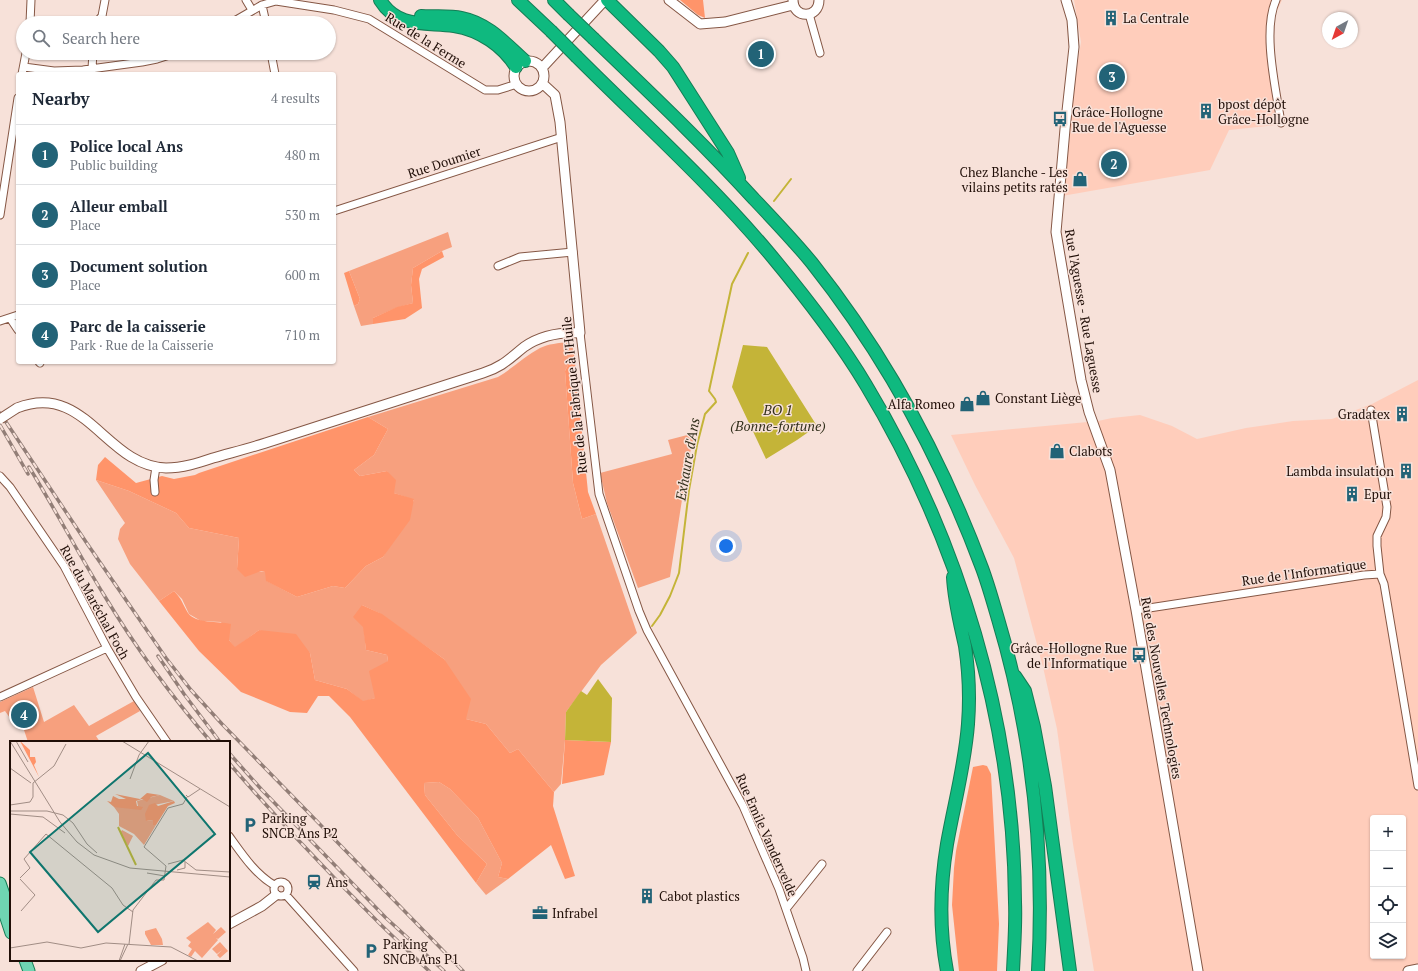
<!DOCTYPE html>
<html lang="en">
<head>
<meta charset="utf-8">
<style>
	:root { --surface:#fff; --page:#f6f6f7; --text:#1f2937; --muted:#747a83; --line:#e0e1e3; --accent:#226377 }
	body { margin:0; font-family:"PT Serif",serif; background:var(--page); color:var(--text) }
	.controls { position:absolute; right:12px; bottom:12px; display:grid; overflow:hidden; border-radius:4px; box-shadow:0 1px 3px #0004 }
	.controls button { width:36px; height:36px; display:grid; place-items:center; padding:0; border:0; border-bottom:1px solid var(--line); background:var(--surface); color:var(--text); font:20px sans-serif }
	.compass { position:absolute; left:1322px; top:12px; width:36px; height:36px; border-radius:50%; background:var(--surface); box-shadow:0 1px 3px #0004; rotate:220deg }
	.you { position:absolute; left:726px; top:546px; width:14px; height:14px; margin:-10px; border:3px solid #fff; border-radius:50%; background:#1a73e8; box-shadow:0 0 0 6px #1a73e833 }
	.badge { display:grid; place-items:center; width:26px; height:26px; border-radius:50%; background:var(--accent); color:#fff; font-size:13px; font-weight:700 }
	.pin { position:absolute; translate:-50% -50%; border:2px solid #fff; box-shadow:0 1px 4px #0006 }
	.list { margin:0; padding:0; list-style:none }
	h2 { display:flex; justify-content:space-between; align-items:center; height:52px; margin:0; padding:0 16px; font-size:17px }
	h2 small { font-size:13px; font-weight:400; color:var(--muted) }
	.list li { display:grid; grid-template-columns:26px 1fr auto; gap:12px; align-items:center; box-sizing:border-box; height:60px; padding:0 16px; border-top:1px solid var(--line) }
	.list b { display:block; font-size:15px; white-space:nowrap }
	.list p { margin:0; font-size:13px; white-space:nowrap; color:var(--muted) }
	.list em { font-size:13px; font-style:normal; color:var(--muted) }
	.icon { flex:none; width:22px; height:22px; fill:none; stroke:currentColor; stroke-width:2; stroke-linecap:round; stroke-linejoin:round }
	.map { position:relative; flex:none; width:1418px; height:971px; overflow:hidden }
	.search { position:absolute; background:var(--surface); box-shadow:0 1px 3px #0004; left:16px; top:16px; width:320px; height:44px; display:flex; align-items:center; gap:10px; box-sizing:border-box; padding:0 14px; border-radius:22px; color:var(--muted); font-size:15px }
	.panel { position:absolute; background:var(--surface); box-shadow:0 1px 3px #0004; left:16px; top:72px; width:320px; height:292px; border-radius:4px }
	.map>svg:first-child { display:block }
	.built { fill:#ffcdbb; fill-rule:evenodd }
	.green { fill:#f7a07e }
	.forest { fill:#ff946a }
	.water { fill:#c4b438 }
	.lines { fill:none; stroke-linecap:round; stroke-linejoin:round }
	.stream { stroke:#c4b438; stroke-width:2 }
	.street-casing { stroke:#855745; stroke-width:9 }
	.secondary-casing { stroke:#855745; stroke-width:11 }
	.primary-casing { stroke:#157d55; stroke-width:13 }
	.highway-casing { stroke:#157d55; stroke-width:14 }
	.street { stroke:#fff; stroke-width:7 }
	.secondary { stroke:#fff; stroke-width:9 }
	.primary { stroke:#6fd5b2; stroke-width:11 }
	.highway { stroke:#0fb97f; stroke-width:12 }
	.rail-casing { stroke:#927e77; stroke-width:3.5 }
	.rail { stroke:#f7e1d9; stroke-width:2; stroke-dasharray:6; stroke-linecap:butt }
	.secondary-bridge-casing { stroke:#855745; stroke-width:11; stroke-linecap:butt }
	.highway-bridge-casing { stroke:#157d55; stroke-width:14; stroke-linecap:butt }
	.secondary-bridge { stroke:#fff; stroke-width:9 }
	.highway-bridge { stroke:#0fb97f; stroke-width:12 }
	.labels { text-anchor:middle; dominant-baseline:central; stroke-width:3; stroke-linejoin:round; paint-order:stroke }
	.poi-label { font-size:13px; fill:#200e07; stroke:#f7e1d9; text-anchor:start }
	.street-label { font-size:13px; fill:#200e07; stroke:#f7e1d9 }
	.water-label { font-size:14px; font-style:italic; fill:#33301c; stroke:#f7e1d9 }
	.inset-river { fill:none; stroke:#c4b438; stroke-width:2 }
	.inset-road { fill:none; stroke:#a18d85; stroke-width:1 }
	.view { fill:#0f766e; fill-opacity:0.15; stroke:#0f766e; stroke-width:2 }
	.inset-edge { fill:none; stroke:#200e07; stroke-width:2 }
</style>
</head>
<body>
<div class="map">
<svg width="1418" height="971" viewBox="0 0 1418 971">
	<rect width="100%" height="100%" fill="#f7e1d9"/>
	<path class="built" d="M1074,0H1282L1268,30L1276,125L1229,130L1210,170L1062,196L1071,107L1081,42Z
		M1418,380V971H1094L1073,844L1057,729L1043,667L1014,558L975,485L951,435L1098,421L1112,418L1140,415L1172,426L1197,439L1246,428L1293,421L1332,419L1372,404ZM1373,818H1403V956H1373Z"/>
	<path class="green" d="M448,232L452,247L442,251L413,268L411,285L413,303L396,308L373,318V324L361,326L354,306L358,304L360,299L349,271Z
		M568,342L572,344L574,353L565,371L573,483L582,519L596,514L637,633L601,665L566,712L565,740L561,784L554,792L518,749L510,753L486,724L466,719L444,659L379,613L362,605L366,650L387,655L388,661L375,698L363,702L347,689L315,680L310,653L259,630L235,648L229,640L221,622L201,621L189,614L182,599L174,591L159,601L130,564L118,539L120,529L125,523L96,480L129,491L176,513L189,528L239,538L237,569L266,572L267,581L297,597L333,586L345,588L366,566L383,557L414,500L394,493L387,471L360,476L354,470L374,455L388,429L368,417L498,377C513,368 525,356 540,348C548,344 559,343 568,342Z
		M695,433L688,461L670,577L638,588L607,503L600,473L672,454L668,440Z
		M33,687L44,722L74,705L89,726L134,701L140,711L96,736L100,742H28L21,721L15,725L5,711L0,713V702Z
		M439,782L450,789L478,818L502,863L498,877L508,879L486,895L476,883L487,864L457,835L425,795L424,783Z"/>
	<path class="forest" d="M680,0H703L705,18L698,15Z
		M442,251L444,257L422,269L419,279L422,308L405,319L373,324V318L397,307L413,303L411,285L413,268Z
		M349,271L360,299L358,304L354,306L344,273Z
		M574,353L588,492L596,514L582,519L573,483L565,371Z
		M368,417L388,429L374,455L354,470L360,476L387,471L396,480L394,493L414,499L410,520L383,557L366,566L345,588L333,586L297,597L266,581L265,572L261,571L245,577L237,569L239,538L189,528L176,513L129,491L96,480L98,465L105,457L136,483L162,476L174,479L195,475L199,473Z
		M174,591C182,599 183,605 188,613C196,624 218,621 231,624L229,640L235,647L259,630L296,634L310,653L315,680L347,689L363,701L375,698L369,671L388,661L387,655L366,650L363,627L353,617L362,605L382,614L444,659L471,699L466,719L486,724L510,753L518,749L554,792L553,806L575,876L565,879L551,845L508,879L498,877L502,863L478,818L450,789L439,782L424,783L425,795L457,835L487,864L476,883L350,717L329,696H318L307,713L290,712L241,692L199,651L159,601Z
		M565,740L611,742L604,775L562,784Z
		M983,765L987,766L991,774L999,924L997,971H959L952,905L954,868L956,851L973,767Z"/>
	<path class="water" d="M743,345L767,347L817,426L797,440L766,459L732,387Z
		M598,679L612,698L611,742L565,740L566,712L581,691L587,695Z"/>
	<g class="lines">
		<path class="stream" d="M774,201L791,179
			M652,626L660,615L670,596L679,573L689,490L697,445L705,414L716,402L715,399L709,391L732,284L748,253"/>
		<defs>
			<path id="street" d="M246,0L252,10
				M1276,0C1262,31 1276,89 1281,123
				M262,5L266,23
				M809,14L820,53
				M30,23L31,0
				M96,23L102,16L105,0
				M231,23L262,5L276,1L334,10L369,19L485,90H498L517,84
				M271,53L275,74
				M24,67L54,71L83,70L142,62L157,59L176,53
				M92,68L93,53
				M22,74L26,53
				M334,211L562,137
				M0,215L18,98
				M498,266L520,257L573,252
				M10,318L18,330
				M0,321L18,315
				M580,333L599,494L639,611L647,630L743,806L779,889L803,958L806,971
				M39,362L40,363
				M1371,410L1387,507L1386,517L1377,536V546L1380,574
				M0,476L10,487L64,566L107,648L136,697L167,742
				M155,492L154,480L156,467
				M1136,610L1364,575L1380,574L1384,584L1418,786
				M0,697L107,648
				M229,836C242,854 255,874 274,885
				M274 889a7 7 0 1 1 14 0a7 7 0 1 1-14 0Z
				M286,895L354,971
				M786,909L822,864
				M857,971L887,932"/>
			<path id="secondary" d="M669,0L700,24L725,22L793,5
				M793,0C793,19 819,19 819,0
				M1066,0L1072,20L1074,47L1065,129L1056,232L1081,380L1089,412L1110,470L1136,610L1198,971
				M514 76a15 15 0 1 1 30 0a15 15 0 1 1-30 0Z
				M542,68L605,0
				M17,408C86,381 105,466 166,468C183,468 198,463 213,458C234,452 254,447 275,440C344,418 413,396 483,373C502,367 509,359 524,347C540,336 560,332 580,333L560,122L555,95L542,83
				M229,924L262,906L276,895
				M141,971L162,960
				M1408,971L1418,969"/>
			<path id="primary" d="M0,883L8,906
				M0,900L11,933
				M25,960L29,971"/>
			<path id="highway" d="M380,0C398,29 426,22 454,26C480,30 503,46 516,67
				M518,0L551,31
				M554,0L568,14
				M607,0L659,51L673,67L728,153L739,178
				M421,16C434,17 448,15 462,18C488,23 506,44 525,61
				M594,39C648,91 703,143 754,199C774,220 794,241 812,263C885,355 941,458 982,568C988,584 993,602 998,619C1032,733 1045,853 1038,971
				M577,57C641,121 710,183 769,253C804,295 838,338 866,385C959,539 1014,722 1015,902C1016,925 1014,948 1013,971
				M1015,676L1025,691L1034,727L1045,786L1070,971
				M947,971C939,929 940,886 947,844C954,804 965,765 968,724C970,698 969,672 965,646C960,623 954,600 953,577"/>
		</defs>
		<use href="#street" class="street-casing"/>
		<use href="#secondary" class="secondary-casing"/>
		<use href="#primary" class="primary-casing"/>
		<use href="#highway" class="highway-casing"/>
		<use href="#street" class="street"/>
		<use href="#secondary" class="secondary"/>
		<use href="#primary" class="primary"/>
		<use href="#highway" class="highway"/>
		<defs>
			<path id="rail" d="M0,413L86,542L166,658L191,690L222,724L463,971
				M0,425L28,474
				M29,467C55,509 78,553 104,595C134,645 173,698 211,742
				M158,656L184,694L220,742
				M229,753L262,790L386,918L444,971
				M229,763C292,836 359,905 429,971"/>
		</defs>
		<use href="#rail" class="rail-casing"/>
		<use href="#rail" class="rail"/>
		<defs>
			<path id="secondary-bridge" d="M0,419L17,408"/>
			<path id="highway-bridge" d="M568,14L594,39
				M551,31L577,57"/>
		</defs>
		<use href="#secondary-bridge" class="secondary-bridge-casing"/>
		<use href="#highway-bridge" class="highway-bridge-casing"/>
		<use href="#secondary-bridge" class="secondary-bridge"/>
		<use href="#highway-bridge" class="highway-bridge"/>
	</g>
	<defs>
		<symbol id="building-bare" viewBox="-9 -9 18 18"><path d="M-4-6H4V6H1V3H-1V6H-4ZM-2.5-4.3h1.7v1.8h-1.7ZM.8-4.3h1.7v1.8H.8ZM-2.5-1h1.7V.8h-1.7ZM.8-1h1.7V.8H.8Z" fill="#226377" stroke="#f7e1d9" stroke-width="2.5" paint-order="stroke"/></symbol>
		<symbol id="bus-bare" viewBox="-9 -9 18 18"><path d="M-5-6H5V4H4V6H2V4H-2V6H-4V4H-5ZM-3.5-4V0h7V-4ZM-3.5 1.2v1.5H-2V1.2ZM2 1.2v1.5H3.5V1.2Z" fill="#226377" stroke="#f7e1d9" stroke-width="2.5" paint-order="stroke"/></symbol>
		<symbol id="shop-bare" viewBox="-9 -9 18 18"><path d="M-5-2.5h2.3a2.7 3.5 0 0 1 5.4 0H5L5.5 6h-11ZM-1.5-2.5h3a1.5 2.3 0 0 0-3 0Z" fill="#226377" stroke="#f7e1d9" stroke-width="2.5" paint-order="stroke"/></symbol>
		<symbol id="parking-bare" viewBox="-9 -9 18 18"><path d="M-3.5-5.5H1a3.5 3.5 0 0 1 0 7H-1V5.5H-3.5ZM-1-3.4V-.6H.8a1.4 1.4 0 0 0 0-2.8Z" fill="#226377" stroke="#f7e1d9" stroke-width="2.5" paint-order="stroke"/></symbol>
		<symbol id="station-bare" viewBox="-9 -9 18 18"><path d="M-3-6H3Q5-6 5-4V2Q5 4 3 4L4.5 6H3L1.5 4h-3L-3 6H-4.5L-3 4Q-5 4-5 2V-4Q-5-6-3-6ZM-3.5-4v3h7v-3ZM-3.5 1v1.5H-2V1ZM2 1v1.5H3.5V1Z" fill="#226377" stroke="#f7e1d9" stroke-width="2.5" paint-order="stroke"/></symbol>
		<symbol id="office-bare" viewBox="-9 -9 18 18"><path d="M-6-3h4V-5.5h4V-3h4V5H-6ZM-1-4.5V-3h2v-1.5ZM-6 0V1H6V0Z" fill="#226377" stroke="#f7e1d9" stroke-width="2.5" paint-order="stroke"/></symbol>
	</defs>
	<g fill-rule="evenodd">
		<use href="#building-bare" x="1100" y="7" width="22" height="22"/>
		<use href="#building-bare" x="1195" y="100" width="22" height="22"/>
		<use href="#bus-bare" x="1049" y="108" width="22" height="22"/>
		<use href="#shop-bare" x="1069" y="168" width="22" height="22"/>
		<use href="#shop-bare" x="972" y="387" width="22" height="22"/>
		<use href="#shop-bare" x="956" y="393" width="22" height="22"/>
		<use href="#building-bare" x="1391" y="403" width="22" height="22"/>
		<use href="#shop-bare" x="1046" y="440" width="22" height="22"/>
		<use href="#building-bare" x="1395" y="460" width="22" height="22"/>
		<use href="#building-bare" x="1341" y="483" width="22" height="22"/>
		<use href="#bus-bare" x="1128" y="644" width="22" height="22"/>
		<use href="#parking-bare" x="239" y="814" width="22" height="22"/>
		<use href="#station-bare" x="303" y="871" width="22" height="22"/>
		<use href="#building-bare" x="636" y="885" width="22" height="22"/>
		<use href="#office-bare" x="529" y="902" width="22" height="22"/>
		<use href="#parking-bare" x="360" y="940" width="22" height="22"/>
	</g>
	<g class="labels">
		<g class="poi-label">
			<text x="1123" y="18">La Centrale</text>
			<text x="1218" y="104">bpost dépôt<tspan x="1218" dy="15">Grâce-Hollogne</tspan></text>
			<text x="1072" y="112">Grâce-Hollogne<tspan x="1072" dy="15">Rue de l'Aguesse</tspan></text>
			<text x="1068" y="172" text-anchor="end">Chez Blanche - Les<tspan x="1068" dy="15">vilains petits ratés</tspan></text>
			<text x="995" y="398">Constant Liège</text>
			<text x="955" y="404" text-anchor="end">Alfa Romeo</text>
			<text x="1390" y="414" text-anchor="end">Gradatex</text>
			<text x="1069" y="451">Clabots</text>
			<text x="1394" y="471" text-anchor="end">Lambda insulation</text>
			<text x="1364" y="494">Epur</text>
			<text x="1127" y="648" text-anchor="end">Grâce-Hollogne Rue<tspan x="1127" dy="15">de l'Informatique</tspan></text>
			<text x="262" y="818">Parking<tspan x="262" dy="15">SNCB Ans P2</tspan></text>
			<text x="326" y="882">Ans</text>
			<text x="659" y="896">Cabot plastics</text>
			<text x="552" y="913">Infrabel</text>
			<text x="383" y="944">Parking<tspan x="383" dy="15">SNCB Ans P1</tspan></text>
		</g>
		<g class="street-label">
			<text transform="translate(426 40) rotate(32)">Rue de la Ferme</text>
			<text transform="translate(444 162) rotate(-18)">Rue Doumier</text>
			<text transform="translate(1084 311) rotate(80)">Rue l'Aguesse - Rue Laguesse</text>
			<text transform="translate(574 395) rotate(-96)">Rue de la Fabrique à l'Huile</text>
			<text transform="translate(1304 572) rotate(-8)">Rue de l'Informatique</text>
			<text transform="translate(95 602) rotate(61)">Rue du Maréchal Foch</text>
			<text transform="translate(1162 688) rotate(80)">Rue des Nouvelles Technologies</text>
			<text transform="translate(767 835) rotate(66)">Rue Emile Vandervelde</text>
		</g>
		<g class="water-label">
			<text x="778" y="409">BO 1<tspan x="778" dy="16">(Bonne-fortune)</tspan></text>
			<text transform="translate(687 459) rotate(-80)">Exhaure d'Ans</text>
		</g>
	</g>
	<g transform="translate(10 741)">
		<rect width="220" height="220" fill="#f7e1d9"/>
		<path d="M150,54L164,60L144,64L136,80L143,79V84H146L134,104L124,93L109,85V73L104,66L128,65L127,60ZM112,89L123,95L118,105L110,92ZM198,181L206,189L203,193L211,186L216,191L208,198L206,197L208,199L192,217L185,210L181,216L178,214L182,208L178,205L181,201L176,197ZM146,187L152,198L153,204H141L135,193V190ZM210,201L218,210L210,217L207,214L212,209L207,213L202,208Z" fill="#f7a07e"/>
		<path d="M10,0L20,9V16H25L26,21L24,24L29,36ZM137,52L150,54L141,56L137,61L132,58L126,60L127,65L133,66L131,69L104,66L97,60L101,61L103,55L109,58H116L105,53L130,58ZM164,60L165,62L158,65L146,84H143V79L136,80L135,73L139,64L145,62L148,65Z" fill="#ff946a"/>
		<path class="inset-river" d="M108,86L126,124"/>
		<path class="inset-road" d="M0,0L50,81L67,101L84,114L120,127L220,136M6,0L18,21M112,0L220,66M0,27L21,42M120,38L129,14L139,0M176,54L178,56L190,48M0,64L20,61L23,56V42L44,25L56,3M0,70H37L53,74L63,82L77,103L87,112M0,73L33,76L55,92M158,123L173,119L186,129L220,131M156,125L134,106L158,67L173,63L177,56M167,129L175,127V121M137,132L155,135M10,137L20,127L14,118L36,93L102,147L113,164L123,171M10,138L25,154L11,170M119,203L123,169L146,139H154L156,125M0,207L37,201L71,207L96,202L161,206L188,220M109,220L115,203M110,220L118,203"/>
		<path class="view" d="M138,12L205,93L88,191L20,111Z"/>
		<rect width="220" height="220" class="inset-edge"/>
	</g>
</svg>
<div class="controls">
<button>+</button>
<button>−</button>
<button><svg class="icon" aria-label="locate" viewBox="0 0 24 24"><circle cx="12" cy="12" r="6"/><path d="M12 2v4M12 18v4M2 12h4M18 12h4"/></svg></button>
<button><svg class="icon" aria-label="layers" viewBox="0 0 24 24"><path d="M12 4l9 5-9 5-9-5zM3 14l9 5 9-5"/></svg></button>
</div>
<svg class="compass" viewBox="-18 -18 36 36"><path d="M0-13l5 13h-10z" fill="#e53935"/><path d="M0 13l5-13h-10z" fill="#747a83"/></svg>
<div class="you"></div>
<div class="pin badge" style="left:761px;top:54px">1</div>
<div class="pin badge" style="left:1114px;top:164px">2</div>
<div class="pin badge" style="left:1112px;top:77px">3</div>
<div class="pin badge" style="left:24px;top:715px">4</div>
<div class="search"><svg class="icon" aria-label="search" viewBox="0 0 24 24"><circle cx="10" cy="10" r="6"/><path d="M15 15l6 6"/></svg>Search here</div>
<section class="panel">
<h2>Nearby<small>4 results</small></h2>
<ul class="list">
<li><span class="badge">1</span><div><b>Police local Ans</b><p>Public building</p></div><em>480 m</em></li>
<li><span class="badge">2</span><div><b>Alleur emball</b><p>Place</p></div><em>530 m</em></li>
<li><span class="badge">3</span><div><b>Document solution</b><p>Place</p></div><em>600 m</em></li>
<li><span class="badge">4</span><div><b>Parc de la caisserie</b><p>Park · Rue de la Caisserie</p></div><em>710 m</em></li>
</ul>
</section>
</div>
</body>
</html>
